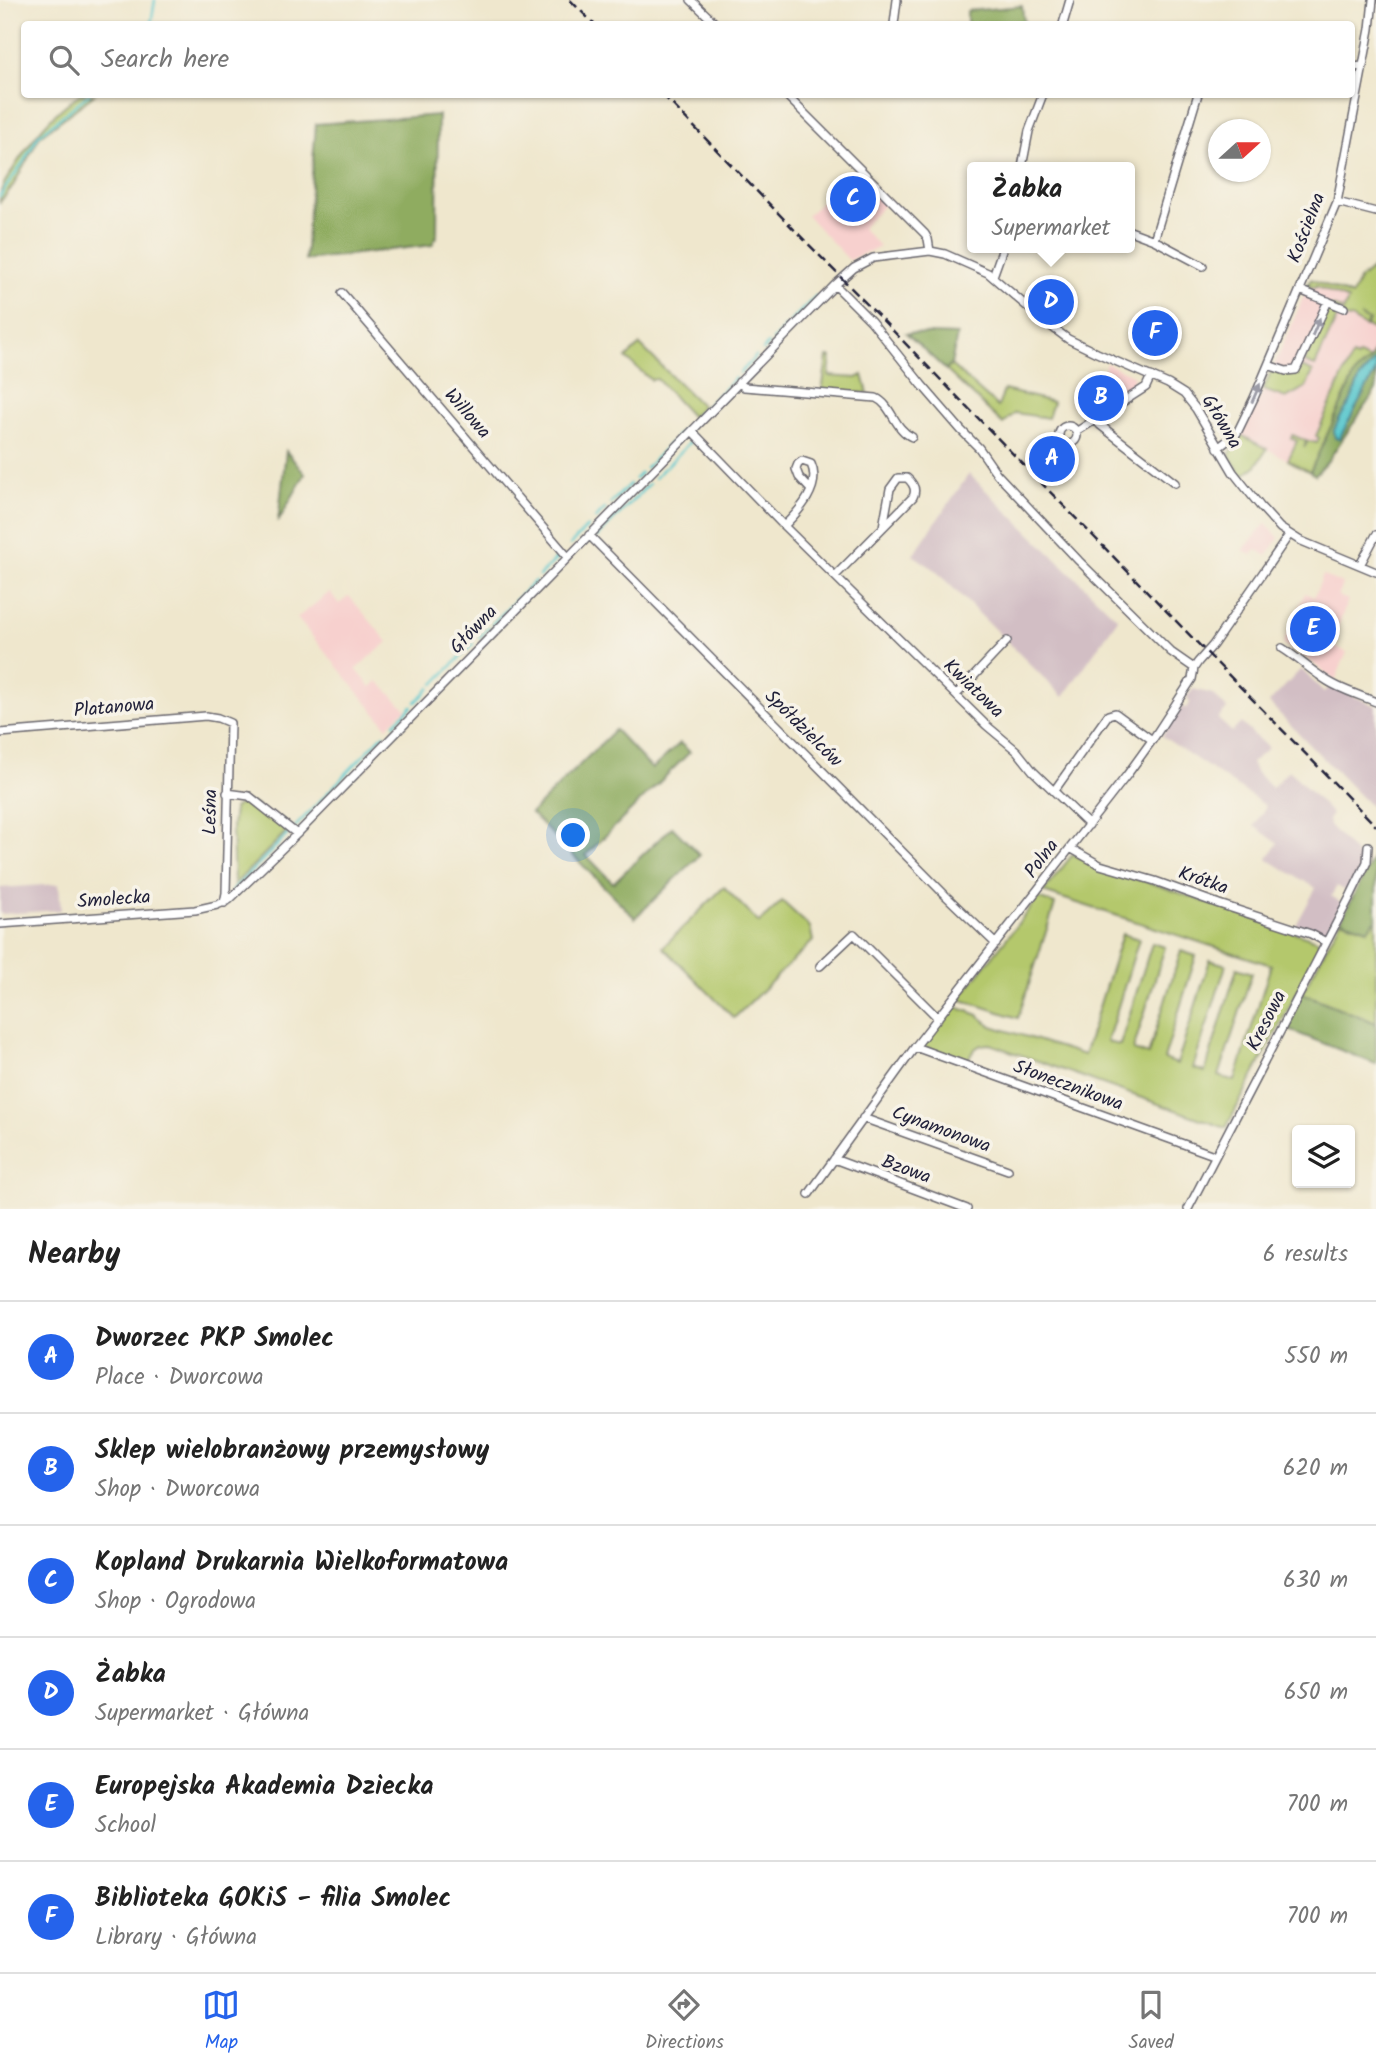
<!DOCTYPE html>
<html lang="en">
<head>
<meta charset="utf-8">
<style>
	:root { --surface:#fff; --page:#f2f2f2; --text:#222; --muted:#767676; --line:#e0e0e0; --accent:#2563eb }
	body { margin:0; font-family:Kalam,sans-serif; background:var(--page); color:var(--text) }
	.controls { position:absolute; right:21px; bottom:21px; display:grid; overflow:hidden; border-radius:7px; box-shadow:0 2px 5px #0004 }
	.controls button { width:63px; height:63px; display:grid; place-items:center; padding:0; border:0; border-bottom:2px solid var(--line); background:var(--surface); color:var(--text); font:35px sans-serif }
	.compass { position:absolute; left:1208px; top:119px; width:63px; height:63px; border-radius:50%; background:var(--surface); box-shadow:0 2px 5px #0004; rotate:69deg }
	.you { position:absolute; left:574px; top:836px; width:24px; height:24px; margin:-18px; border:5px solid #fff; border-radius:50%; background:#1a73e8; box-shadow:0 0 0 10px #1a73e833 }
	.badge { display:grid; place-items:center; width:46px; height:46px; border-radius:50%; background:var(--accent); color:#fff; font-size:23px; font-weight:700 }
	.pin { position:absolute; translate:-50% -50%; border:4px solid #fff; box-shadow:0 2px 7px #0006 }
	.popup { position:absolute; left:967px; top:162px; width:168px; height:91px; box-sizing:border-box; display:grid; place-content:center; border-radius:7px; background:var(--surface); filter:drop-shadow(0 2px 5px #0005); font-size:23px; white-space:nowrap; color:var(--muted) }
	.popup b { font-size:26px; color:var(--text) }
	.popup::after { content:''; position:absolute; left:50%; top:100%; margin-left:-14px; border:14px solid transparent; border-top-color:var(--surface) }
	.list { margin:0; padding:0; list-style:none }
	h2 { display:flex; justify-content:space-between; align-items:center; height:91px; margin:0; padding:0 28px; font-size:30px }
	h2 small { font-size:23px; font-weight:400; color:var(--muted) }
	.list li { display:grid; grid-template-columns:46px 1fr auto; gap:21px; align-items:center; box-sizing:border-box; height:112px; padding:0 28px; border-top:2px solid var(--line) }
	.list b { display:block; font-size:26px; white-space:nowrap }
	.list p { margin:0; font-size:23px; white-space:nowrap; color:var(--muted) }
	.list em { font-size:23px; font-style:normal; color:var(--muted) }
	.icon { flex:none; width:38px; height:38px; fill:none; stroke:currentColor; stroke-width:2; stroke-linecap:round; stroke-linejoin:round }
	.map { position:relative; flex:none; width:1376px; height:1209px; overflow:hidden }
	.search { position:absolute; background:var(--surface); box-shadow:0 2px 5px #0004; left:21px; right:21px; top:21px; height:77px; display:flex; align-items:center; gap:18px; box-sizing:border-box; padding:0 24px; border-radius:7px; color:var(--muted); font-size:26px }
	.sheet { height:763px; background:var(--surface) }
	nav { display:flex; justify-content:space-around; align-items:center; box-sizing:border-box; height:98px; border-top:2px solid var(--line); background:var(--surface); font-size:19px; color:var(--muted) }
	nav a { display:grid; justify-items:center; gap:4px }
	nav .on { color:var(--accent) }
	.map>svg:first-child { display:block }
	.built { fill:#f7d0ce }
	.industrial { fill:#d2bec4 }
	.green { fill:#b4c86c; stroke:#6b7554; stroke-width:2 }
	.forest { fill:#8fac60; stroke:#58674e; stroke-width:2 }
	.water { fill:#5ac8ce; stroke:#3e7584; stroke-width:2 }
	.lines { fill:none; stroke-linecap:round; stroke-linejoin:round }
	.stream { stroke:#5ac8ce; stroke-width:2.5 }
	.minor-casing { stroke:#6a676e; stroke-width:10 }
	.minor { stroke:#fff; stroke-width:7 }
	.rail { stroke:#22223b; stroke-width:2.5; stroke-dasharray:10 5; stroke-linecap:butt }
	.oneway { fill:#9c9ca7 }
	.labels { text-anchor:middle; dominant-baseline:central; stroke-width:7; stroke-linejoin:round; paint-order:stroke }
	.street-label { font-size:19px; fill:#22223b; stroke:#f7f3e8 }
</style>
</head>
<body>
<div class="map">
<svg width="1376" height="1209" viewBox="0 0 1376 1209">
	<rect width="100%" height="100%" fill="#f7f3e8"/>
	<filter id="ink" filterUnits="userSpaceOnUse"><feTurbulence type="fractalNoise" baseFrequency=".0143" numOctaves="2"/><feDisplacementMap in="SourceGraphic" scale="14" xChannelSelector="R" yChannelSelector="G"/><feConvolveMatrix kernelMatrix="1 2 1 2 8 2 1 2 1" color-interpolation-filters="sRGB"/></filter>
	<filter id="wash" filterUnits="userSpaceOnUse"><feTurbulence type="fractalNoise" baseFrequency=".00686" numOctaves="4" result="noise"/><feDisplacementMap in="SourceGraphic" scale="28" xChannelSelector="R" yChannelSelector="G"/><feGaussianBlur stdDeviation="1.57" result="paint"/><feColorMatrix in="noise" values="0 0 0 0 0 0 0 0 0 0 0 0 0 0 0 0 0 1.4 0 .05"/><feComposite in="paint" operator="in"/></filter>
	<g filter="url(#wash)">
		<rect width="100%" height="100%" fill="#efe7cd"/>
		<path class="built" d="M849,170L884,205L862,228L880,247L849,260L807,216L825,198L822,195Z
			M1372,269L1376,271V347L1370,360L1355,374L1310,472L1241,435L1261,396L1311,279L1351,296L1359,280Z
			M1045,276L1071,284L1059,323L1037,305Z
			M1106,363L1134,376L1128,393L1124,396L1120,392L1110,398L1113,402L1102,410L1095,401Z
			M1266,523L1279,538L1267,556L1256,549L1252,555L1243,550Z
			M1323,575L1342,584L1338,596L1348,600L1331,645L1347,652L1335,681L1309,660L1283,644L1305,593L1314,597Z
			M330,592L339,604L349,596L388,642L356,669L371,687L378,681L406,709L387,727L297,618Z"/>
		<path class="industrial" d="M969,474L1118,619L1063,697L935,570L913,555Z
			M1301,669L1324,692L1331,686L1376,706V812L1269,703Z
			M1193,689L1213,694L1227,709L1218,719L1232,732L1241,723L1268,748L1251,763L1257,773L1272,788L1289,770L1332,814L1328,820L1329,825L1364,863L1348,892L1337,886L1331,896L1342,903L1326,934L1296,925L1316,888L1267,859L1278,843L1254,826L1266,806L1162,736L1181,707L1187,708L1190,703L1187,697Z
			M59,884L61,910L0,914V888Z"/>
		<path class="green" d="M80,94L94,95L40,136L13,186L0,202C0,185 8,178 17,163C36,134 50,115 80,94Z
			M1372,269L1376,271V330L1366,327L1369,321L1360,316L1368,321L1365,327L1351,318L1348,319L1341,316L1348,300L1316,286L1315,288L1310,286L1309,289L1307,287L1311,279L1352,296L1359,280Z
			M1332,306L1341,309L1315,366L1304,362L1328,308Z
			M640,345L702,406L692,417L657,379L651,380L626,358Z
			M1359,355L1370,360L1355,374L1310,472L1288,460L1297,441L1291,438L1293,435L1306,441L1304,448L1308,441L1317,443L1319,438L1316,436L1352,356L1357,358Z
			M827,357H831L829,376L857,378L863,375L868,393L822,392Z
			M951,365L998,407L1004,390L1053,402L1048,418L1015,413L1003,424L946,370Z
			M1302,367L1313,372L1306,387L1286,398L1263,390L1272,369L1299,371Z
			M1241,435L1267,449L1255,467L1242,476L1229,455Z
			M244,801L255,805L288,830L234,885L232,828L234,808Z
			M1073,854L1103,869L1120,875L1145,881L1317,940L1320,943V948L1226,1128L990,1044C976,1044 973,1050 967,1062L924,1047V1044L954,1006L978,1015L992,1026L1084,1055L1122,934L1139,939L1107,1042L1120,1045L1152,943L1165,947L1133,1050L1148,1055L1181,951L1196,956L1164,1059L1177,1064L1210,960L1226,965L1193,1068L1205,1072L1237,968L1252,973L1219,1076L1235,1081L1271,965L1043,892Z
			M724,887L759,923L782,901L810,927L813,941L734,1018L663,947Z
			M1038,898L1055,904L1018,1018L959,999Z
			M1376,919V1023L1302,993L1341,920L1368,929Z"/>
		<path class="forest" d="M1022,6L1024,23L967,24V11Z
			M438,115L437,235L432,245L305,260L316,124Z
			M906,333L957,335L951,365L946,370Z
			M1376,347V358L1374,363L1360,378L1350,403L1339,419L1350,418L1376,371V390L1327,462L1315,475L1310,472L1355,374L1370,360Z
			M286,451L305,474L278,522Z
			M615,730L652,769L680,743L690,752L586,855L613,883L672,827L700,855L635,918L531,813Z
			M1373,858L1376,860V919L1368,929L1341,920Z
			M1302,993L1376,1023V1064L1284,1028Z"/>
		<path class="water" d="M1376,359V371L1339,439L1335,438L1334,430L1339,419L1350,403L1360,378Z"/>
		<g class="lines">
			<path class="stream" d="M151,24L155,0
				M0,196L22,164L39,135L89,94
				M790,322L816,296
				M773,340L785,327
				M763,350L768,344
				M740,373L756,356
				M694,419L735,378
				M676,437L690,424
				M667,466L690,442
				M646,468L671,442
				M655,478L665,467
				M635,479L641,473
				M610,504L630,484
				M595,519L605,509
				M597,537L649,484
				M570,545L588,526
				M539,576L558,557
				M492,624L535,581
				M479,638L489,627
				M434,684L473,644
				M416,702L430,688
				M394,724L412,706
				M295,827L384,734
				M232,891L288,834"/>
		</g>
	</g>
	<g filter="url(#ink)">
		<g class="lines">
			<defs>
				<path id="minor" d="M691,0L716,24
					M894,24L897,0
					M1063,24L1070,0
					M1352,67L1363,66
					M785,94L925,234L928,239L930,251
					M1022,167L1029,131L1043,94
					M1337,202L1376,212
					M1130,231L1154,240L1203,266
					M1154,240L1198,94
					M993,276L1003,248
					M835,285L871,321L922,385L961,430L979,448L997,474L1079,561L1171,652L1194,668
					M1300,290L1344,308
					M342,293L568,557
					M1268,365L1286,371L1296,370L1328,301
					M739,382L744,387L876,398C892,405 894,429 912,437
					M1096,420L1100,425L1175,483
					M1059 435a9 9 0 1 1 18 0a9 9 0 1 1-18 0Z
					M692,431L784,526L986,725L1017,751L1033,771L1089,825
					M1076,432L1146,387L1151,376
					M1218,448L1237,433L1254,398L1337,202L1370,29L1373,0
					M784,526C799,511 822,487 811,464L802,461L798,464L796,469L799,477L810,489
					M589,535L946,896L996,944
					M1360,565L1376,535
					M835,576L913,497C917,489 913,483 907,478H898L890,489L883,527
					M1282,648C1295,656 1306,666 1319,675C1335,688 1357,694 1376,702
					M956,695L1007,641
					M0,733L206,716L218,718L230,723L226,893L224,903
					M1054,791L1108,715L1115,713L1118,715L1152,740
					M227,793L249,796L297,834
					M1070,848L1100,865L1155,881L1219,904L1311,934L1326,942
					M0,924L195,910L217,905L229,900L297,834L835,285L854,268L873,258L930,251L945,254L988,273L1044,321L1068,339L1097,353L1168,384L1184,394L1196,409L1233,472L1260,506L1280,528L1299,540L1376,572
					M820,966L854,934L938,1018
					M915,1047L1211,1154
					M863,1118L1008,1170
					M834,1159L967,1209
					M809,1194L915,1047L1127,775L1153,739L1192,679L1194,668L1198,662L1213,645L1289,535
					M1188,1209L1351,895L1367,862L1368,846"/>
			</defs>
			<use href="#minor" class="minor-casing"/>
			<use href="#minor" class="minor"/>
			<path class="rail" d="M570,0L594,24
				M662,94L1376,826"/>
		</g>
		<defs><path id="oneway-solid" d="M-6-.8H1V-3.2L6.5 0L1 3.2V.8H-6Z" transform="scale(1.75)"/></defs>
		<g class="oneway">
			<use href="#oneway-solid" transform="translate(1316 327) rotate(-67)"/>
			<use href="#oneway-solid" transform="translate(1256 393) rotate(-66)"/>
		</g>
	</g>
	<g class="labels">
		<g class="street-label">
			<text transform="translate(1307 228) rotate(-69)">Kościelna</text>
			<text transform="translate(467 414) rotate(49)">Willowa</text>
			<text transform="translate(1221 422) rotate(59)">Główna</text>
			<text transform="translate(474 630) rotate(-46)">Główna</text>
			<text transform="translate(973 689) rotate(44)">Kwiatowa</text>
			<text transform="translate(114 708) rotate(-5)">Platanowa</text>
			<text transform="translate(803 729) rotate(45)">Spółdzielców</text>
			<text transform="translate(211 812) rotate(-89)">Leśna</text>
			<text transform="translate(1042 859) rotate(-53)">Polna</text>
			<text transform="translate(1203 881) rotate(19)">Krótka</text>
			<text transform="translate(114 900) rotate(-4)">Smolecka</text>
			<text transform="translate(1267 1021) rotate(-63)">Kresowa</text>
			<text transform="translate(1068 1086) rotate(20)">Słonecznikowa</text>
			<text transform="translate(941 1130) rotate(20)">Cynamonowa</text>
			<text transform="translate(906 1170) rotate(20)">Bzowa</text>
		</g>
	</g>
</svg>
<div class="controls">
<button><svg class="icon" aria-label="layers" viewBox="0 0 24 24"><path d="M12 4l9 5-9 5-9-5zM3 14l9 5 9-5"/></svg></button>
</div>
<svg class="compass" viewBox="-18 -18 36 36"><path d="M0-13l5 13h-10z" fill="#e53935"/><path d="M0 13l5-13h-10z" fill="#767676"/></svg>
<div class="you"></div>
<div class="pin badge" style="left:1052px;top:459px">A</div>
<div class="pin badge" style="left:1101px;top:398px">B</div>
<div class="pin badge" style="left:853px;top:199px">C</div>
<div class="pin badge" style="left:1051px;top:302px">D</div>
<div class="popup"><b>Żabka</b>Supermarket</div>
<div class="pin badge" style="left:1313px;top:629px">E</div>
<div class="pin badge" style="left:1155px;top:333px">F</div>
<div class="search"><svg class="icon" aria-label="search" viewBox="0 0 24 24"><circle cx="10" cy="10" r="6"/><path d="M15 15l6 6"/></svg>Search here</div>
</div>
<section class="sheet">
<h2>Nearby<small>6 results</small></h2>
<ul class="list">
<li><span class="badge">A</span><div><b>Dworzec PKP Smolec</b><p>Place · Dworcowa</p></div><em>550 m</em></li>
<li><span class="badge">B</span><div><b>Sklep wielobranżowy przemysłowy</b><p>Shop · Dworcowa</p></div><em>620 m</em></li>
<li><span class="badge">C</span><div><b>Kopland Drukarnia Wielkoformatowa</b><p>Shop · Ogrodowa</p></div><em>630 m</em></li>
<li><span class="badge">D</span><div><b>Żabka</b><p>Supermarket · Główna</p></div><em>650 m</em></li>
<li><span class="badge">E</span><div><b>Europejska Akademia Dziecka</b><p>School</p></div><em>700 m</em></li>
<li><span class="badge">F</span><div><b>Biblioteka GOKiS - filia Smolec</b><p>Library · Główna</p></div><em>700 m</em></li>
</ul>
</section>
<nav>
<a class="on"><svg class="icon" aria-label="map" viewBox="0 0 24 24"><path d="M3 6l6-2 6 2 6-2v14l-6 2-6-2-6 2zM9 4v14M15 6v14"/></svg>Map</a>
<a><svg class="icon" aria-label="directions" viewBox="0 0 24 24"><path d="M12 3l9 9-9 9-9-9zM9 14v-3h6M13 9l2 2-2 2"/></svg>Directions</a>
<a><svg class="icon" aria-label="saved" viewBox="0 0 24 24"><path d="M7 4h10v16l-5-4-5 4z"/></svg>Saved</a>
</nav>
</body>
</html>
